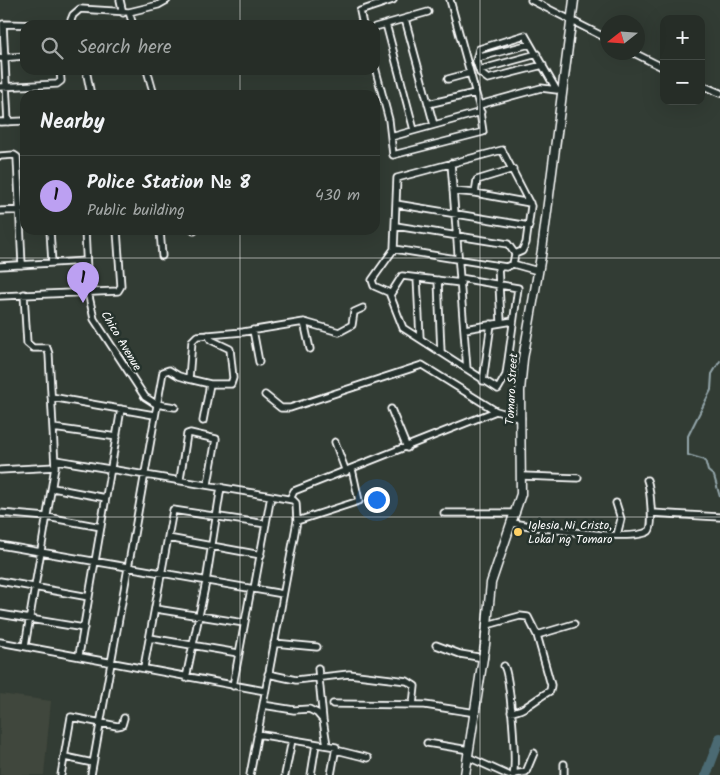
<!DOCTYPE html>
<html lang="en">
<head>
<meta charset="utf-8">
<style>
	:root { --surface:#262d27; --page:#323933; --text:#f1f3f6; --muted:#a4a8a7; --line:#424944; --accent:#bca0f2 }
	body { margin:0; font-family:Kalam,sans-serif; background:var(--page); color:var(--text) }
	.controls { position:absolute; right:15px; top:15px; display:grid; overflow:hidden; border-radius:10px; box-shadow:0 5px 20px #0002 }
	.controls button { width:45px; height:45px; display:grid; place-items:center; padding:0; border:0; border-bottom:1px solid var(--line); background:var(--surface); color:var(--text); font:25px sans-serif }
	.compass { position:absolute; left:600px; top:15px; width:45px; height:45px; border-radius:50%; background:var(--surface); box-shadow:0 5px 20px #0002; rotate:253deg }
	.you { position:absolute; left:376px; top:499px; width:18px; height:18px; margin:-12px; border:4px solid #fff; border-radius:50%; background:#1a73e8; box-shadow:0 0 0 8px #1a73e833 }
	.badge { display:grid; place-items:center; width:32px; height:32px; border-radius:50%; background:var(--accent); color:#111; font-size:16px; font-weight:700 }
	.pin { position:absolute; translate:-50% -41px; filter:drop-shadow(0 1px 2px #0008) }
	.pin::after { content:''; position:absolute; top:26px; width:18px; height:15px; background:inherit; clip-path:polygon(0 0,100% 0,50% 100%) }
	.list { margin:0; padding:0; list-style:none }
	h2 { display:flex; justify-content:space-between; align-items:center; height:65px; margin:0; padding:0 20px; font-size:21px }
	h2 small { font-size:16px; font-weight:400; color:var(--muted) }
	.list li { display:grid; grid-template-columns:32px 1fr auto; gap:15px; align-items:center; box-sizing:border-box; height:80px; padding:0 20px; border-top:1px solid var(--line) }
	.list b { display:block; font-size:19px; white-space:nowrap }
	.list p { margin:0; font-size:16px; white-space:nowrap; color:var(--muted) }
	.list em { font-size:16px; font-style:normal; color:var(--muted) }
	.icon { flex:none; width:28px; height:28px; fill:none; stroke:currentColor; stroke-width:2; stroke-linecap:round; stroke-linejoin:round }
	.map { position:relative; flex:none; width:720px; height:775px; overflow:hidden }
	.search { position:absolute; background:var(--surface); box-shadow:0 5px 20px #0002; left:20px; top:20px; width:360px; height:55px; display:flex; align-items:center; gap:12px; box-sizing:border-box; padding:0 18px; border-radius:15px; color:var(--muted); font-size:19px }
	.panel { position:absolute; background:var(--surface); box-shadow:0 5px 20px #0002; left:20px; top:90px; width:360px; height:145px; border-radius:15px }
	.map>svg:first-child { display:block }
	.built { fill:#41473c }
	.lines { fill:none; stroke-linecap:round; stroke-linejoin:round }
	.stream { stroke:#94a6ab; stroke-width:2 }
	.river { stroke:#4c6b73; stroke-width:10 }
	.minor-casing { stroke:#fff; stroke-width:9 }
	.tertiary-casing { stroke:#fff; stroke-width:11 }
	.minor { stroke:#26332d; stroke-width:5.5 }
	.tertiary { stroke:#26332d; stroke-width:8 }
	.grid { fill:none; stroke:#fff; stroke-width:1; stroke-opacity:0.55 }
	.poi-dot { fill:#ffd166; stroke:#26332d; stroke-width:2 }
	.labels { text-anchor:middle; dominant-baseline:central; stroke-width:5; stroke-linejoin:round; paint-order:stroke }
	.street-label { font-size:12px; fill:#fff; stroke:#26332d }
	.poi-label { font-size:12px; fill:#fff; stroke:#26332d; text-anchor:start }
</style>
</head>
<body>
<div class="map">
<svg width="720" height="775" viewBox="0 0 720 775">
	<rect width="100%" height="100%" fill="#323c34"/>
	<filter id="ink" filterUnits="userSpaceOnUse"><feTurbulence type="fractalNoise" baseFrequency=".02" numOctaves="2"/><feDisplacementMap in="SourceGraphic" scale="10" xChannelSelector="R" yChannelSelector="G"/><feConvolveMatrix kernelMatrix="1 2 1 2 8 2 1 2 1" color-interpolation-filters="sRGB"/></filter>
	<g filter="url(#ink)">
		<path class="built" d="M0,694L51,701L44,775H0Z"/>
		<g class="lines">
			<path class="stream" d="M720,361L712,374L711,390L688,436V455L705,460L708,471L714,476L720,497"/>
			<path class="river" d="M706,775L720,738"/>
			<defs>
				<path id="minor" d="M120,0L123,13
					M531,0L608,39
					M129,12L133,25
					M405,19L434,125
					M3,24L8,122
					M3,24L46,25
					M386,24L428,12
					M69,25L73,15L80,9L129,12L158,5L167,0
					M363,25L360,11L393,0
					M375,27L386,24L414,130
					M632,52L664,68
					M0,58L25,56
					M477,58L530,44
					M543,65L488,79L480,73L476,61L479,49L525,35L556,89
					M375,67L389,120L393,155L483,132L479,105L450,0
					M86,70L91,95
					M147,70L154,95
					M479,70L537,54
					M448,79L470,73
					M701,85L720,93
					M0,87L57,84L61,81L60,70
					M428,104L475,93
					M479,105L541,88L557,90
					M0,122L25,121
					M391,137L481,112
					M0,156L14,155L17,157L22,265
					M451,163L467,369
					M513,169L477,180L475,193L530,203
					M453,191L475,193
					M396,204L529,226
					M0,211L25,210
					M50,230L52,263
					M85,230L88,292L94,319L145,397L156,404L175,407
					M160,230L162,256
					M194,230V231
					M394,249L506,267L513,264L515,254
					M513,264L538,271
					M0,266L86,261
					M498,266L501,322
					M417,278L420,338
					M460,278L518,288L506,375L498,389L403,328L390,295L402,276L461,283
					M438,280L441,352
					M390,293L374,286L372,280L394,249L397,178L502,150L531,206L526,243L522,251L515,254L508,244L396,226
					M24,294L27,343L33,348H47L49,354L55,467L25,646
					M0,296L118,291L121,286L117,230
					M304,322L310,349
					M465,329L513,321
					M253,330L259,362
					M208,335L211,340L230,349L233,378L231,384H210
					M189,379L210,384L203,421
					M483,381L491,324
					M265,395L281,408H290L422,365L496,411L521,418
					M51,397L154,415
					M391,409L407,448
					M53,428L117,437
					M335,442L346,472
					M56,460L271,496L293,500L296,503L297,521L250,775
					M0,470L55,467
					M522,476L578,478
					M180,479L187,434L190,433L216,439L208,484
					M53,488L106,498
					M290,499L294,491L496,411
					M616,503L621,519L617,535
					M0,513L47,517L101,527
					M444,513H516
					M652,513L720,517
					M297,521L359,501L352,469
					M512,523C536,527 632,543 649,531C654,527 650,487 647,480
					M168,538L261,555
					M0,545L283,594
					M0,581L89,597
					M254,589L271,496
					M156,609L244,623
					M0,614L84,628
					M487,625L520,616L528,617L537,635L551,685L550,691C538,697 525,711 511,712
					M537,635L574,624
					M150,638L238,653
					M0,642L265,691
					M274,643L317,647
					M436,645L460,654L484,658
					M79,655L121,409
					M504,666C510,675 517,763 513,775
					M144,667L173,510L266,524
					M318,668L323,720
					M268,674L296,680L349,674L407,681L415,686L413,705
					M186,678L206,582L221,487
					M233,686L251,589
					M333,704L425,705L476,713
					M263,705L294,710L309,709L317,713L323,720L327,745
					M257,734L336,747L331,775
					M427,743L469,750
					M336,750L368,758
					M65,757L93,763
					M468,757L508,775
					M514,774L526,772L534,753
					M61,775L71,717L117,726L122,725L124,718
					M91,775L163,372L169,370L179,376L189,379L192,341L197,336L243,332L304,322L339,332L352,325L354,312L363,308
					M285,775L292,740
					M311,775L316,744
					M564,775V764"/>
				<path id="tertiary" d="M465,775L485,645L491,583L521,494L520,391L523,359L542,250L574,0"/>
			</defs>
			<use href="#minor" class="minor-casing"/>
			<use href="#tertiary" class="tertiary-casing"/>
			<use href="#minor" class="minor"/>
			<use href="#tertiary" class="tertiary"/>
		</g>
	</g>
	<path class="grid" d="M240,0V25M480,0V775M240,70V95M240,230V775M0,258H720M0,517H720"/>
	<circle class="poi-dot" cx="518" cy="532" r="5"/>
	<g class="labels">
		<g class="street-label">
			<text transform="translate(121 341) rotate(59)">Chico Avenue</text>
			<text transform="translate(512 389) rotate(-87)">Tomaro Street</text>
		</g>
		<g class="poi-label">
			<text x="528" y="525">Iglesia Ni Cristo,<tspan x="528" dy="14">Lokal ng Tomaro</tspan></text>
		</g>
	</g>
</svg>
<div class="controls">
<button>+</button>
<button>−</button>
</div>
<svg class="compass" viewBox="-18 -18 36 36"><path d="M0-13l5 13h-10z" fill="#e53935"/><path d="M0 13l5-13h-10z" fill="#a4a8a7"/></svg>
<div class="you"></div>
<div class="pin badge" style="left:83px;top:303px">1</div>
<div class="search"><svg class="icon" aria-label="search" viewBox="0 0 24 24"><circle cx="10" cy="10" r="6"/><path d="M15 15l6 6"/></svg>Search here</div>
<section class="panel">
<h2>Nearby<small></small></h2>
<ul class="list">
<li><span class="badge">1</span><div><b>Police Station № 8</b><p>Public building</p></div><em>430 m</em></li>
</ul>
</section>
</div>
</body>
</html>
